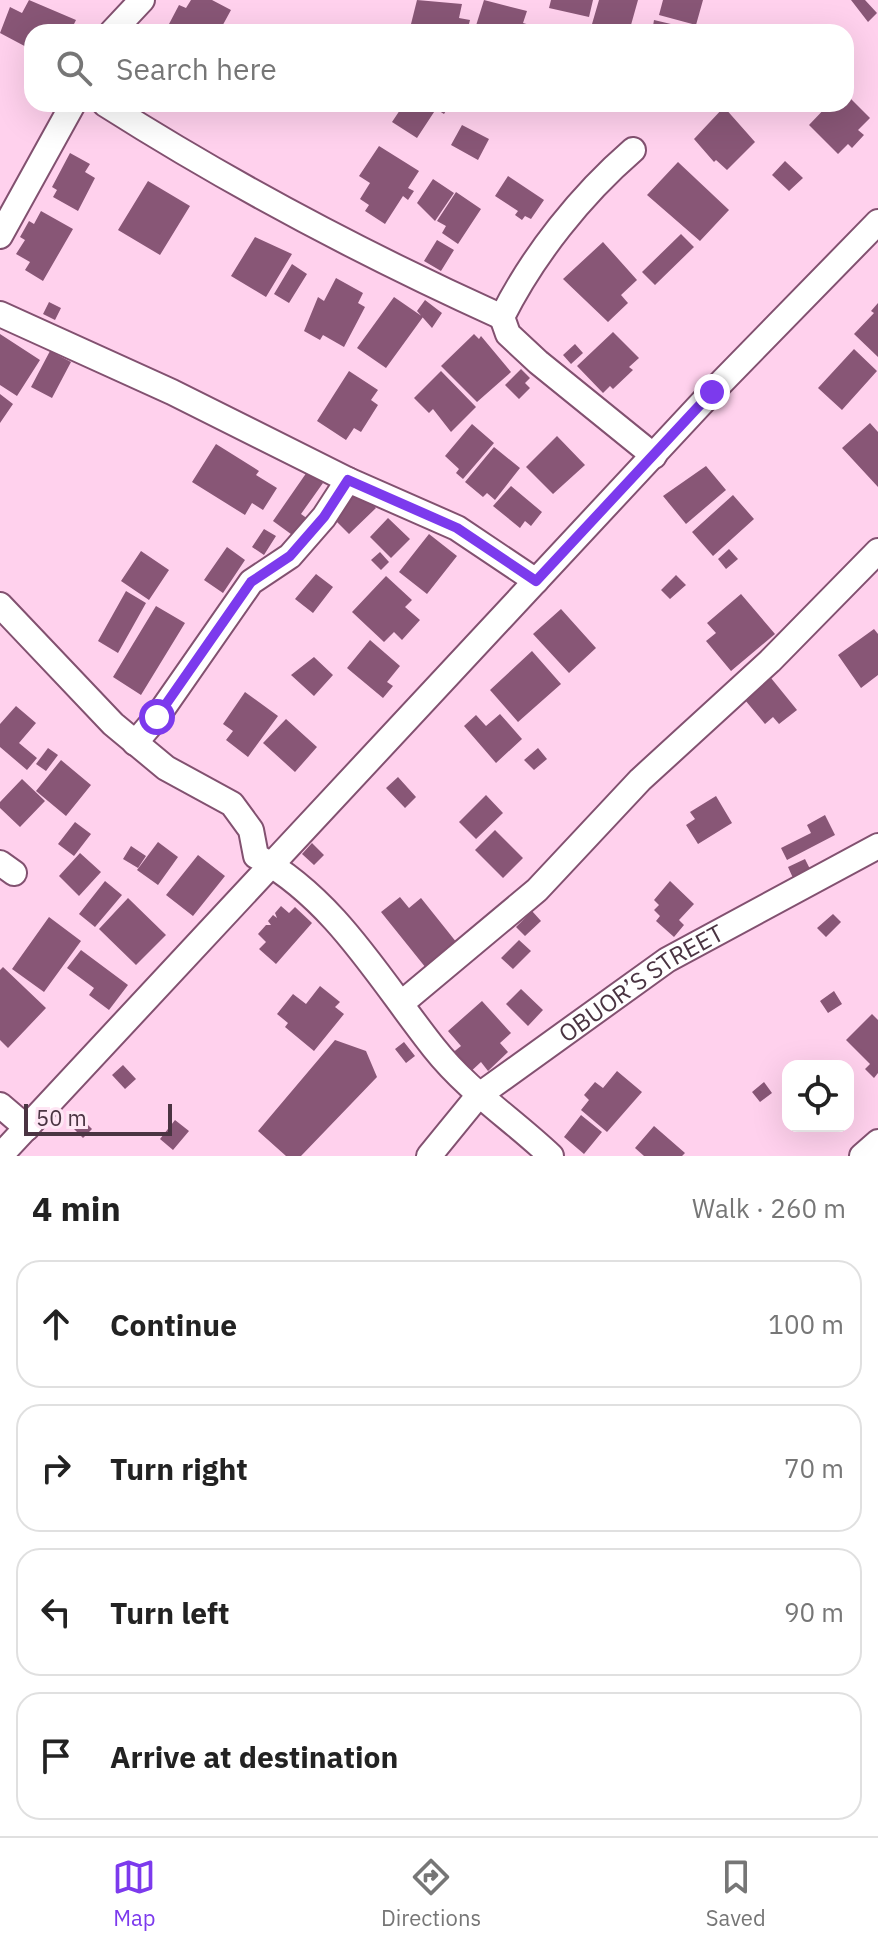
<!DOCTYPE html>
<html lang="en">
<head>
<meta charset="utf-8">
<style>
	:root { --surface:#fff; --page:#f2f2f2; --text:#222; --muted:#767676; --line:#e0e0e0; --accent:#7c3aed }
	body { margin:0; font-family:"IBM Plex Sans",sans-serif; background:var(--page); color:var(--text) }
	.controls { position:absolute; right:24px; bottom:24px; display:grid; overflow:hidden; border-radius:16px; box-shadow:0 8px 32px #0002 }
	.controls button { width:72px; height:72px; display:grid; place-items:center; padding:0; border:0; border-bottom:2px solid var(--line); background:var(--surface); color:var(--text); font:40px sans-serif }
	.scale { position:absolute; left:24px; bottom:20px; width:148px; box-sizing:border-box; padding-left:8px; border:4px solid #4a3442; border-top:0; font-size:22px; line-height:28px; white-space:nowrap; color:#4a3442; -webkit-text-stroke:6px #fee6f4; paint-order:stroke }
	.stop { position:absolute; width:24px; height:24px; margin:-18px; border:6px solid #7c3aed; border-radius:50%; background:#fff }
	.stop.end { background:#7c3aed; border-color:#fff; box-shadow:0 2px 8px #0008 }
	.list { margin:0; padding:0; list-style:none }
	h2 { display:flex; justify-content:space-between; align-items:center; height:104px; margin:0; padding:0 32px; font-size:34px }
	h2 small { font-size:26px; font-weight:400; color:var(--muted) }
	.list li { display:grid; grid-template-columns:52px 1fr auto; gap:24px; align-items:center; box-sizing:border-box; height:128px; margin:0 16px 16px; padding:0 16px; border:2px solid var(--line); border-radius:24px }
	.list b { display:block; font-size:30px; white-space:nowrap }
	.list em { font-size:26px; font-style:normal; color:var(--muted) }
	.icon { flex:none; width:44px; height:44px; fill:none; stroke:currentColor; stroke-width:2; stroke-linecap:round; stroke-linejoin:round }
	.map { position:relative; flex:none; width:878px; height:1156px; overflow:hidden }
	.search { position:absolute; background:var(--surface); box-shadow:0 8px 32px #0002; left:24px; right:24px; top:24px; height:88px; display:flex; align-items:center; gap:20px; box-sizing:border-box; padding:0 28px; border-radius:24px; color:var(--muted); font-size:30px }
	.sheet { height:680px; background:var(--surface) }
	nav { display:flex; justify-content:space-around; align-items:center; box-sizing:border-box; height:112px; border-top:2px solid var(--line); background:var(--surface); font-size:22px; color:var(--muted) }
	nav a { display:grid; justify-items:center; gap:4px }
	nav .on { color:var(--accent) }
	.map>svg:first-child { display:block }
	.building { fill:#885676 }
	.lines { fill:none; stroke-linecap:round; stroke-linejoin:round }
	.minor-casing { stroke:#825170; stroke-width:28 }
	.minor { stroke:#fff; stroke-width:24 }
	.route { stroke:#7c3aed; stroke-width:10 }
	.labels { text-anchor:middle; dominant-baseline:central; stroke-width:8; stroke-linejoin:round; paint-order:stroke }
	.street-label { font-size:24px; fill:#4a3442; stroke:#fee6f4 }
</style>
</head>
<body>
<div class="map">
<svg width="878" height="1156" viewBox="0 0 878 1156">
	<rect width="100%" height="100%" fill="#ffd1ed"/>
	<path class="building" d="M29,0L76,20L70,32H32V50L0,33L10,7L22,13Z
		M191,0H212L231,10L219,32H173L176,28L169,24L179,5L186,8Z
		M417,0L462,4L459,18L470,20L467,32H409Z
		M484,0L527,11L523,23L530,25L528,32H474Z
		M551,0H593L589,17L549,8Z
		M599,0H638L629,32L592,24Z
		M663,0H703L696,25L659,15Z
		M851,0H865L877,13L868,22Z
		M654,20L692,29V32H652Z
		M846,94L870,118L858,130L864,135L852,148L848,144L838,154L809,125L829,104H846Z
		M404,104H450L444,114L436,109L417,138L392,122Z
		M724,107L755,142L727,170L716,160L714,162L694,139Z
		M462,125L489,139L478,160L451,145Z
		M379,146L419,171L408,188L414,191L408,200L403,196L385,224L365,211L369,205L360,199L370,183L359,176Z
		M70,153L90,164L85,172L95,178L78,211L53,197L57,190L52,187Z
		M785,161L803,178L789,191L772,175Z
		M678,162L729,210L700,241L647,195Z
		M508,176L544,200L531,219L525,216L522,220L515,215L518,211L495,196Z
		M433,179L454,193L435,221L417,203Z
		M148,181L190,206L160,255L118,230Z
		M456,192L481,209L458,244L442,233L446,226L437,221Z
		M41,211L73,229L43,281L25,270L30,262L16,254L25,240L20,237L29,221L34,224Z
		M681,234L694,247L655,285L642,272Z
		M255,237L292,254L266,297L231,276Z
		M437,240L454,250L441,271L424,261Z
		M603,242L637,280L621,295L628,303L608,322L563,279Z
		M292,264L307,274L289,303L274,294Z
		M336,278L363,293L358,303L365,307L344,347L323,335L320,340L304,331L318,297L324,301Z
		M394,297L423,317L386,368L357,348Z
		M425,300L442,313L432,328L417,311Z
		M49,302L61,308L55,320L43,314Z
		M878,303V357L854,334L874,313L871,311Z
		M613,332L639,358L629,367L633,370L613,389L610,386L603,393L577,366Z
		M0,334L40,360L17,396L0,385Z
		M474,334L479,339L481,336L511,372L477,402L441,366Z
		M575,344L583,353L571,364L563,355Z
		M854,349L877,371L842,410L818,388Z
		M50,351L71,362L52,398L31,387Z
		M521,369L530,378L525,383L530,388L519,399L505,385Z
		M349,371L378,390L371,400L378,405L361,432L354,428L346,440L317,421Z
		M441,371L476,407L451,432L433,409L429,413L414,398Z
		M0,394L13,404L0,423Z
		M870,423L878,432V487L842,448Z
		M472,424L494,443L463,479L456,473L459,469L445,456Z
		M557,436L585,465L553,494L526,467Z
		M216,444L259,471L256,475L277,488L263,510L252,503L245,515L192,482Z
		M494,447L520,468L495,500L487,493L483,497L465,482Z
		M706,466L726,490L686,524L663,496Z
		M307,472L323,483L301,514L308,519L295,537L273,521Z
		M511,486L542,512L531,526L525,521L520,528L493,506Z
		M358,490L376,508L349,534L331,516Z
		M733,495L754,519L713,556L692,532Z
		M388,518L410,539L391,558L370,537Z
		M264,529L276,536L264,555L252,547Z
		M429,534L457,556L427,594L399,572Z
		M227,547L245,560L223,593L204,580Z
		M729,549L738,559L726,569L718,559Z
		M141,551L169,570L149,600L121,581Z
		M380,552L389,562L381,570L371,560Z
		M316,574L333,587L313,613L295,599Z
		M676,575L686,585L670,599L661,590Z
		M386,576L412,600L405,607L420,620L402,640L394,632L384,642L352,612Z
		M126,591L146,603L118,653L98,641Z
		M741,594L775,634L731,671L706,641L716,633L707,623Z
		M156,606L185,623L141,695L113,677Z
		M561,609L596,648L569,673L533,634Z
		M874,629L878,634V675L861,688L838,655Z
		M370,640L400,666L387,682L393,686L383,698L347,668Z
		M532,651L561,684L518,722L490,690Z
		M314,657L333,675L314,696L291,675Z
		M771,678L797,710L779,724L773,717L765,724L745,700Z
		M245,692L278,716L248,757L226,740L233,731L223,724Z
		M16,706L36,723L19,743L37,758L27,770L0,747V724Z
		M500,714L522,739L496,763L464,726L476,715L486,726Z
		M286,719L317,747L295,772L263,743Z
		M48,748L58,755L46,771L36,764Z
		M538,748L547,759L534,770L524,760Z
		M61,760L91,785L66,816L36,791Z
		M398,777L416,797L405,808L386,788Z
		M22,779L45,801L20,827L0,808V802Z
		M486,795L503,813L476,839L459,822Z
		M716,796L732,823L698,844L686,825L695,819L690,812Z
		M825,815L835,835L787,860L781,848L811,833L807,825Z
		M75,822L91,834L74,856L58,844Z
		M495,830L523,858L503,878L475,850Z
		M158,842L178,857L158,885L137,870Z
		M312,843L324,855L314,865L302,854Z
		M131,846L146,856L138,868L123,859Z
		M80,853L101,872L79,896L59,876Z
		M198,855L225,876L193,916L166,895Z
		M805,859L810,869L793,878L788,867Z
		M105,881L122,895L95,927L79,914Z
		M670,881L694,904L679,920L684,925L674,937L656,921L660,916L654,910L659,905L654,900Z
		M400,897L409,908L421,898L457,943L426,968L381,912Z
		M128,898L166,935L136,965L99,929Z
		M281,906L289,913L295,907L312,923L276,964L259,949L266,942L258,934L266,925H271L268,921L273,915L277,918L275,913Z
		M532,911L541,921L525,936L516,927Z
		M833,914L841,922L826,937L817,928Z
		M49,917L81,941L44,992L12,969Z
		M519,940L531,951L513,969L501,958Z
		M81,950L128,985L109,1010L89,995L94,988L67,968Z
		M3,967L46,1008L8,1048L0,1040V970Z
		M320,986L340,1002L335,1007L344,1014L314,1051L285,1027L288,1023L277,1014L293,994L306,1004Z
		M521,989L543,1010L528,1026L506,1004Z
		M834,991L842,1004L828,1013L820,1001Z
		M482,1001L511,1033L500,1043L508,1052L488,1071L481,1062L468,1074L451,1054L461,1046L448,1031Z
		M872,1014L878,1020V1073L874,1078L865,1069L870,1064L846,1040Z
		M335,1040L366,1051L377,1077L301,1156H286L258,1131Z
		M404,1042L415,1056L406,1063L395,1049Z
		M123,1065L136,1079L125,1089L112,1075Z
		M617,1071L642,1092L607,1132L581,1110L589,1100L584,1095L595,1082L603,1088Z
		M764,1082L772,1093L760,1102L752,1092Z
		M76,1113L92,1129L83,1138L67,1122Z
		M581,1115L602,1132L584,1154L564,1137Z
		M175,1120L189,1131L173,1150L160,1139Z
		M654,1126L685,1153L682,1156H644L635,1148Z"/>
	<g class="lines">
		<defs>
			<g id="minor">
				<path d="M112,32L142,0"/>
				<path d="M105,104C231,184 365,255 502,317"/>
				<path d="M633,150C581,195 533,255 502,317L508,334L538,362L654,456"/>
				<path d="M0,236L73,104"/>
				<path d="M0,314L172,392L348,480"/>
				<path d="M0,605L113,724L166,768L232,804L251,830L256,856C335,899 380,980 434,1048C468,1091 512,1119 551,1156"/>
				<path d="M135,743L157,717L251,582L290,556L324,517L348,480L457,528L536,581"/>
				<path d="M0,863L14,873"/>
				<path d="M403,1002L537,890L640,780L770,661L878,551"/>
				<path d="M0,1105L27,1128"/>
				<path d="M0,1156L712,392L878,222"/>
				<path id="s1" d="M429,1156L478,1096L667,960L878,846"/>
				<path d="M862,1156L878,1142"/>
			</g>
		</defs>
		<use href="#minor" class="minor-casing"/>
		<use href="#minor" class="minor"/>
	</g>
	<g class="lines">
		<path class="route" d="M157,717L251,582L290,556L324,517L348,480L457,528L536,581L712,392"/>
	</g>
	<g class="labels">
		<g class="street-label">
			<text stroke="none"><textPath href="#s1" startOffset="276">OBUOR’S STREET</textPath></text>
		</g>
	</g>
</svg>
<div class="controls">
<button><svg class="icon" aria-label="locate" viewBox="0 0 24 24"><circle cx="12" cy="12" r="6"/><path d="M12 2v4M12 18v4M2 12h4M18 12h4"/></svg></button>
</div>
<div class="scale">50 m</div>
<div class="stop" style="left:157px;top:717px"></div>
<div class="stop end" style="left:712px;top:392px"></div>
<div class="search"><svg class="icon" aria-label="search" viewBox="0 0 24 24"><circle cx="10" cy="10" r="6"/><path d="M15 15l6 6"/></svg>Search here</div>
</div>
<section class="sheet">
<h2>4 min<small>Walk · 260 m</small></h2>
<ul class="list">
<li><svg class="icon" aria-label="ahead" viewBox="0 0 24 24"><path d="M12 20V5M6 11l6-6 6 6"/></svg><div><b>Continue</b></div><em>100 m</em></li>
<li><svg class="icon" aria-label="right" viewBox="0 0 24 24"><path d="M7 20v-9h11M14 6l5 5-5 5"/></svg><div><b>Turn right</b></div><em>70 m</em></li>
<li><svg class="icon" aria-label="left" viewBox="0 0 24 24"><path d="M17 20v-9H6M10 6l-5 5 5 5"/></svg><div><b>Turn left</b></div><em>90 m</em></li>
<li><svg class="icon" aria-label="arrive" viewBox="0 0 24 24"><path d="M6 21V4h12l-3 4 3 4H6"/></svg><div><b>Arrive at destination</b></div></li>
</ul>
</section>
<nav>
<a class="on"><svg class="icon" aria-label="map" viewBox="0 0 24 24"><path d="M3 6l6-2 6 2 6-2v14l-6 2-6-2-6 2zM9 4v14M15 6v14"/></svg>Map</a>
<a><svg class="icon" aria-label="directions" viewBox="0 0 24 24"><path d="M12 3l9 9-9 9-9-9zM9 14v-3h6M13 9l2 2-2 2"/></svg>Directions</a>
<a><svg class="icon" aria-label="saved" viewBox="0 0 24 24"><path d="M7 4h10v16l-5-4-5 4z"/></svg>Saved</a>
</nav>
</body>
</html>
